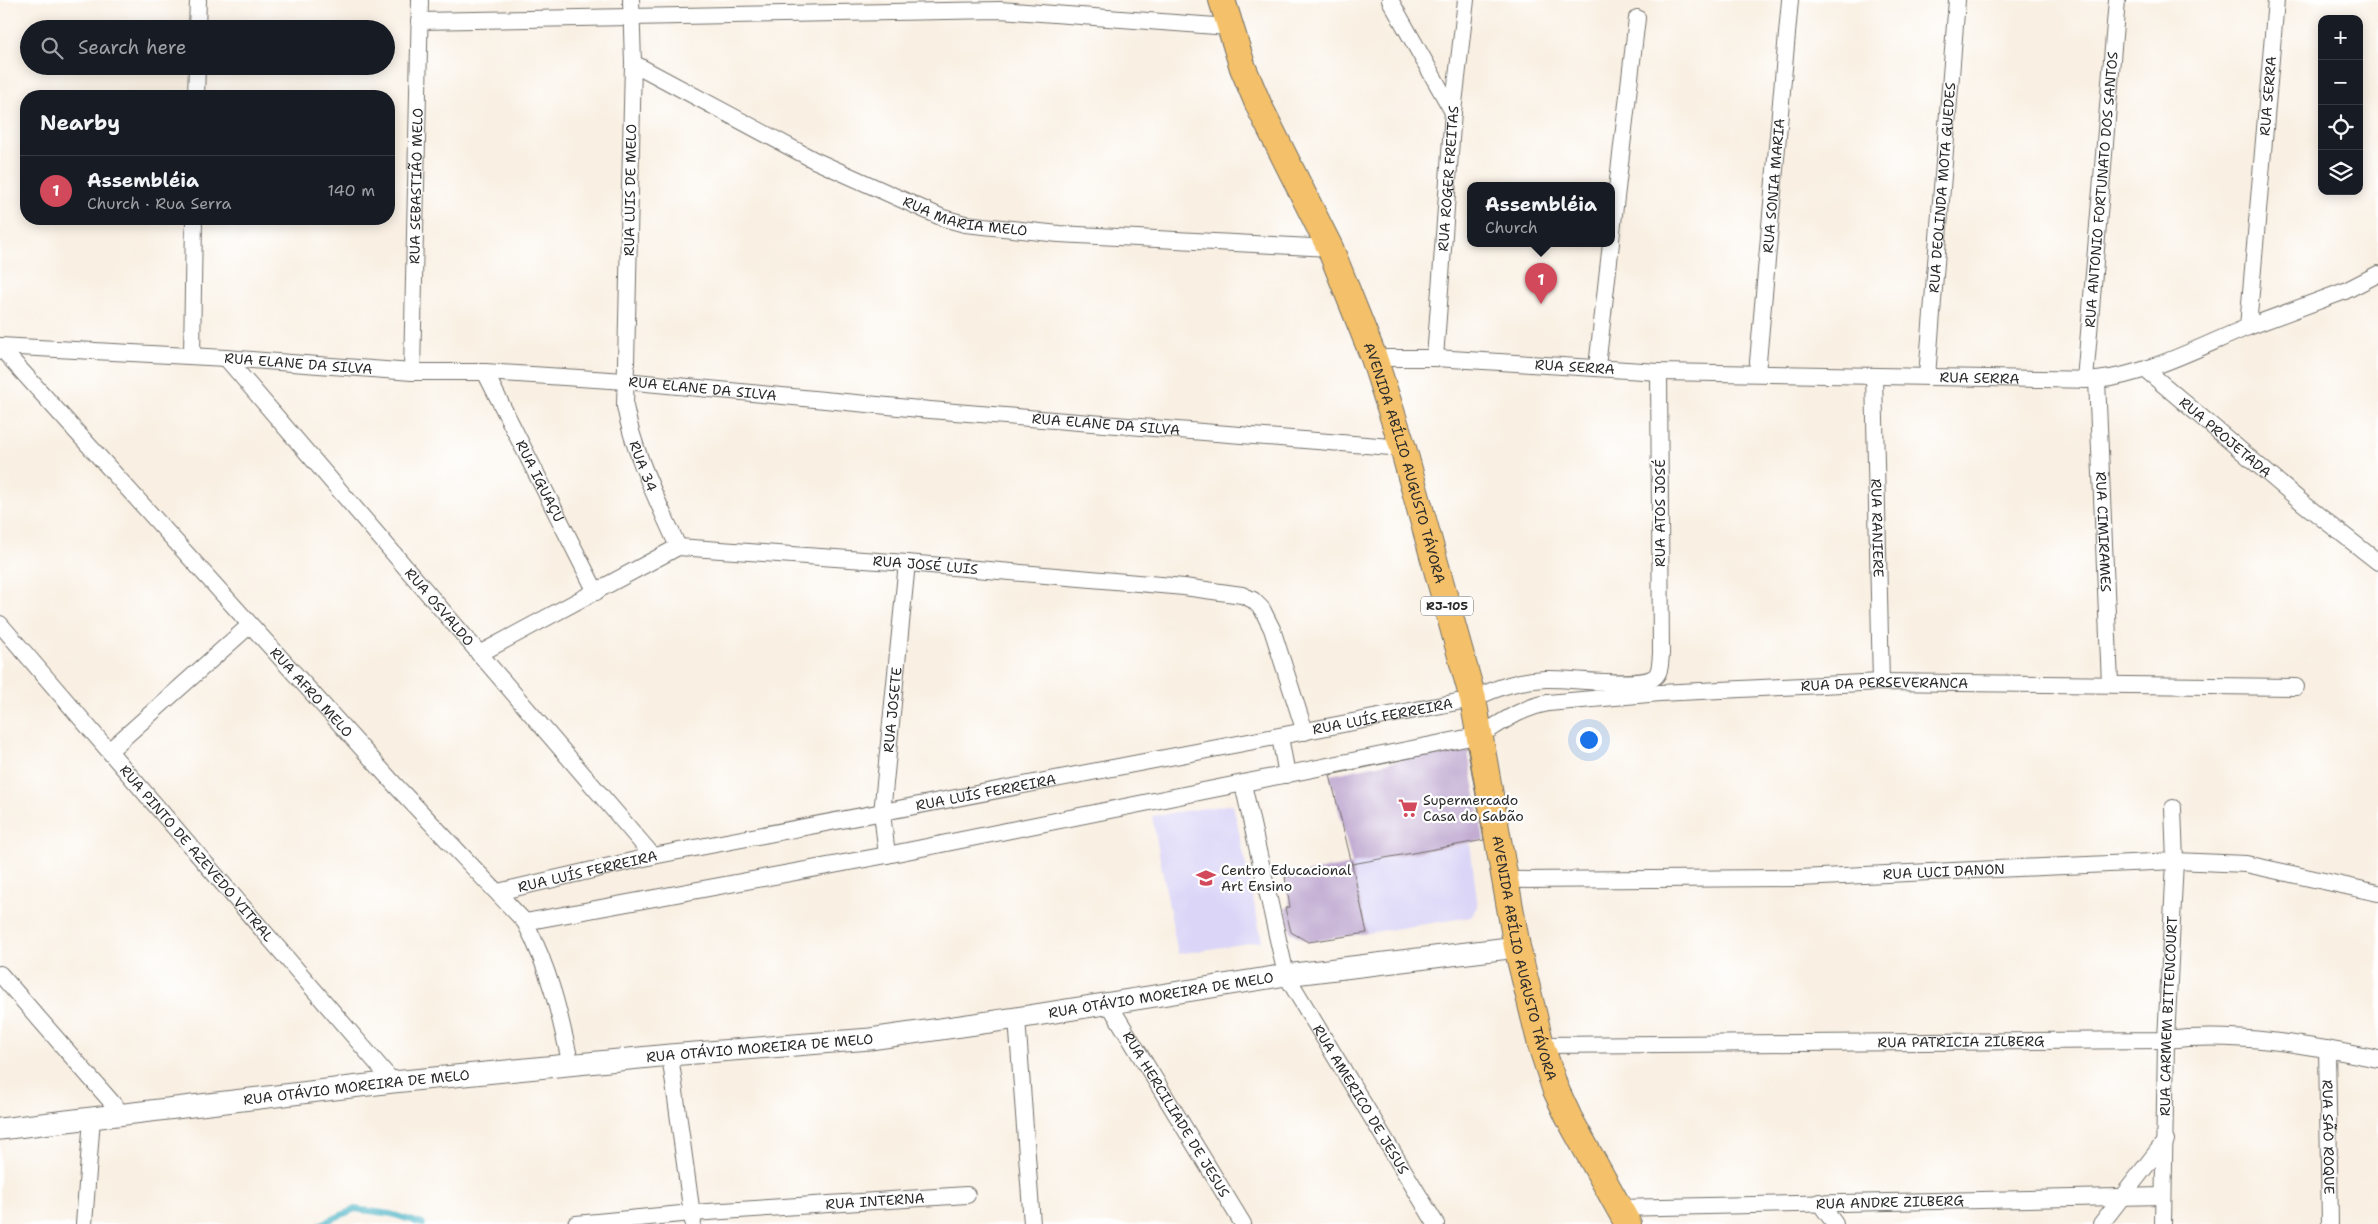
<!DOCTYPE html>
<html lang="en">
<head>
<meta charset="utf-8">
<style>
	:root { --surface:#171b24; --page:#20242c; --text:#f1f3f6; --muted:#9ea1a6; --line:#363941; --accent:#d1495b }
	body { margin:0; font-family:"Shantell Sans",sans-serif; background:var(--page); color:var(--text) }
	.controls { position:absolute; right:15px; top:15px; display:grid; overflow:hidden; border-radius:10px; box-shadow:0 2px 12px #0003 }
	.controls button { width:45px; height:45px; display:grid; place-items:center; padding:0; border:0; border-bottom:1px solid var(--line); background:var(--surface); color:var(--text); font:25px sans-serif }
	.you { position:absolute; left:1588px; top:739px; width:18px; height:18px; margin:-12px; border:4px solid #fff; border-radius:50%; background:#1a73e8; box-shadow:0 0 0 8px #1a73e833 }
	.badge { display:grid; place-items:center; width:32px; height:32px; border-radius:50%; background:var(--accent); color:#fff; font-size:16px; font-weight:700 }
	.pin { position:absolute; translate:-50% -41px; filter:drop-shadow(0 1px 2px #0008) }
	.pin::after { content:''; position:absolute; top:26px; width:18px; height:15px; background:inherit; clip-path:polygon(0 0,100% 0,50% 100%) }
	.popup { position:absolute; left:1467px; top:182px; width:148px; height:65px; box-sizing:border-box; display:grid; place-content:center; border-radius:10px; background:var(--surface); filter:drop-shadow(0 1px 4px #0005); font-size:16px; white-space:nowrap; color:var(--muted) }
	.popup b { font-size:19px; color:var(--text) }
	.popup::after { content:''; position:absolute; left:50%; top:100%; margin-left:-10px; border:10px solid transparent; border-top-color:var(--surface) }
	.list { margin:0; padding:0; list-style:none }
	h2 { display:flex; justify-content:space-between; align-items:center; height:65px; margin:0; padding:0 20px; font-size:21px }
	h2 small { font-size:16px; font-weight:400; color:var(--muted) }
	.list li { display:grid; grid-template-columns:32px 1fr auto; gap:15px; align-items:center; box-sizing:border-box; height:70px; padding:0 20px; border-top:1px solid var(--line) }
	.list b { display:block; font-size:19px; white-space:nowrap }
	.list p { margin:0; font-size:16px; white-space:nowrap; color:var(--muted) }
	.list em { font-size:16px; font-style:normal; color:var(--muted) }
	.icon { flex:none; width:28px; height:28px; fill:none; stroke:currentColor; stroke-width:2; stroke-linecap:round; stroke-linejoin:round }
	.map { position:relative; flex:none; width:2378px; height:1224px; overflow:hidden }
	.search { position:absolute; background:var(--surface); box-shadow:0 2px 12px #0003; left:20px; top:20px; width:375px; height:55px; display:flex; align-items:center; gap:12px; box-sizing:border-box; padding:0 18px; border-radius:28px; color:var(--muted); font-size:19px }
	.panel { position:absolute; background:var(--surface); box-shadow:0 2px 12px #0003; left:20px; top:90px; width:375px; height:135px; border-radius:20px }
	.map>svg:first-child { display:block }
	.built { fill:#dbd6f7 }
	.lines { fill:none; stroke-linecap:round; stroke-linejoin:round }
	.stream { stroke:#46b2c4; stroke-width:6 }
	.building { fill:#bba3cd }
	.minor-casing { stroke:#73706b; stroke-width:18 }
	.tertiary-casing { stroke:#73706b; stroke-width:23 }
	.primary-casing { stroke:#73706b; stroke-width:28 }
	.minor { stroke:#fff; stroke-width:16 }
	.tertiary { stroke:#fff; stroke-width:21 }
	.primary { stroke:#f4c16a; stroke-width:26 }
	.labels { text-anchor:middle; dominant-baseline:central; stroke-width:4.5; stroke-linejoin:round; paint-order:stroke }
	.shield { fill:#fff; stroke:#6b6b6b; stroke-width:1 }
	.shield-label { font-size:12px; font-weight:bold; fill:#2b2b2b }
	.street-label { font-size:14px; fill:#2b2b2b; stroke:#fff }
	.poi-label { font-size:14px; fill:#2b2b2b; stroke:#fff; text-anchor:start }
</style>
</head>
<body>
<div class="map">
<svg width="2378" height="1224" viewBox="0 0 2378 1224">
	<rect width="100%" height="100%" fill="#fff"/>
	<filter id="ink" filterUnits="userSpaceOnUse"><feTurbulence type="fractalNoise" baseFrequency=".02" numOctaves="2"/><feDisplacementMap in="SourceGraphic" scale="10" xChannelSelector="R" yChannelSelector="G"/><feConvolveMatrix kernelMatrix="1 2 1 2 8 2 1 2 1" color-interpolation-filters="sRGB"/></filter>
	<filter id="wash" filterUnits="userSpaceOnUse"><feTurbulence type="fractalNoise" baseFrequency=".0096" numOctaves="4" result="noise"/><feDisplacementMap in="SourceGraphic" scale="20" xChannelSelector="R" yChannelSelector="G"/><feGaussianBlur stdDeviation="1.12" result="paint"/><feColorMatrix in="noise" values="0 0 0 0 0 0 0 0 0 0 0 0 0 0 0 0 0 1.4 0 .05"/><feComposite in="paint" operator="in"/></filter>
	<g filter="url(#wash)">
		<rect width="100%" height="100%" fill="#f9f0e3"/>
		<path class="built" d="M1233,804L1262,941L1178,954L1152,816Z
			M1470,843L1478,907L1471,917L1367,933L1352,864Z"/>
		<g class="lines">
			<path class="stream" d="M321,1224L355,1209L391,1214L423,1224"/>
		</g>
		<g id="blocks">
			<path class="building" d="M1467,746L1484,840L1352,864L1330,775Z
				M1352,864L1367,933L1308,942L1291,932L1285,908L1290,907L1285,877Z"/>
		</g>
	</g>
	<g filter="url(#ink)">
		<use href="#blocks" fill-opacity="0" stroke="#73706b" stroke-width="1"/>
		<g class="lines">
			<defs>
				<g id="minor">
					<path id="s1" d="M631,0L633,63L625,406C634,455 658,501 678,547"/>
					<path d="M1390,0L1453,112"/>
					<path d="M419,21L1000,10L1229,27"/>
					<path d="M197,29L198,0"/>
					<path id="s2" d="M633,63L814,160L943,218L965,224L1059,234L1330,248"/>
					<path d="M196,96L197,66"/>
					<path d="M1611,240L1637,18"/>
					<path d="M2248,327L2345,291L2378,274"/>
					<path id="s3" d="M0,346L226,358L412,372H485L625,381L930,410L1403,448"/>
					<path id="s4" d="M0,347L396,786L525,922C550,970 560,1015 571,1066"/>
					<path d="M192,356L194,219"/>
					<path id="s5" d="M226,358L653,856"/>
					<path id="s6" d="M1374,358H1435L1659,372L2097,380C2150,374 2199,347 2248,327L2276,0"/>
					<path id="s7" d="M1435,358L1453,112L1466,0"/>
					<path d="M1597,367L1611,243"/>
					<path id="s8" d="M2146,370L2304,504L2378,562"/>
					<path id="s9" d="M412,372L420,0"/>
					<path id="s10" d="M485,372L596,592"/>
					<path id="s11" d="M1757,373L1790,0"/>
					<path id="s12" d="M1874,376L1881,682"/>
					<path id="s13" d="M1927,376L1957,0"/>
					<path id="s14" d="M2085,380L2117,0"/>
					<path id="s15" d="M2097,380L2110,684"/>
					<path id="s16" d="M0,624L393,1082"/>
					<path id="s17" d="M479,654L678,547L907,563L1184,587L1242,595L1253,600L1262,609L1272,629L1305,732"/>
					<path d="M1280,737L1287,775"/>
					<path d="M110,750L250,625"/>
					<path id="s18" d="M1243,784L1286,975L1436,1224"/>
					<path id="s19" d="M887,855L882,813L907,563"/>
					<path id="s20" d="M1505,880L1799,878L2175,861L2246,864L2378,893"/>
					<path id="s21" d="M498,892L653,856L1473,699C1498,687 1519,680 1546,679C1568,678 1637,688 1653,678C1661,674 1660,662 1661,654L1659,372"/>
					<path id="s22" d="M525,922L887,855L1481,735C1502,722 1523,707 1548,703L1660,693L1881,682L2296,687"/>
					<path d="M0,974L122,1114"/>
					<path id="s23" d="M1109,1004L1243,1224"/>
					<path d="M1017,1018L1032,1224"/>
					<path id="s24" d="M1541,1045L2166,1040C2236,1032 2310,1045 2378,1059"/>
					<path id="s25" d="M2327,1049L2330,1224"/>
					<path d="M670,1055L693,1222"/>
					<path d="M1819,1202L1835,1224"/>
					<path id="s26" d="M1618,1208L2163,1196"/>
					<path d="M84,1224L92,1118"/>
					<path id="s27" d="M576,1224L692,1213L967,1195"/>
					<path d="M2101,1224L2166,1140"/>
					<path id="s28" d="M2163,1224L2166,1040L2175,861L2173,808"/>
				</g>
				<g id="tertiary">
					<path id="s29" d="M0,1129L393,1082L670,1055L870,1039L1017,1018L1286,975L1517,947"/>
				</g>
				<g id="primary">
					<path id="s30" d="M1222,0L1243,68L1259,106L1330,248L1374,358L1403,448L1473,699L1517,947L1541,1045L1555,1088L1569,1118L1628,1224"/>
				</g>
			</defs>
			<use href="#minor" class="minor-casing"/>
			<use href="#tertiary" class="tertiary-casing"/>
			<use href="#primary" class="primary-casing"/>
			<use href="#minor" class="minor"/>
			<use href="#tertiary" class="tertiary"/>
			<use href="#primary" class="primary"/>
		</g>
	</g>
	<defs>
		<symbol id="supermarket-bare" viewBox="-9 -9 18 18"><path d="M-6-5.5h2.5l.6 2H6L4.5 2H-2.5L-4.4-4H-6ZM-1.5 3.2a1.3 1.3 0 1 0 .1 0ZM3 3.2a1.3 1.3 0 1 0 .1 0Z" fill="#d1495b" stroke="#fff" stroke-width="2.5" paint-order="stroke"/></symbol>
		<symbol id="school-bare" viewBox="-9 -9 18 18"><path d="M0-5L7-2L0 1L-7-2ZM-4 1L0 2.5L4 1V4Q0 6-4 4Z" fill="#d1495b" stroke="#fff" stroke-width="2.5" paint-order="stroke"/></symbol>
	</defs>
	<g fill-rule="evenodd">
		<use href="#supermarket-bare" x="1394" y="794" width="28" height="28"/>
		<use href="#school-bare" x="1192" y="864" width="28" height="28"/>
	</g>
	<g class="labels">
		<rect class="shield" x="1421" y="596.5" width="52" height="19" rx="4"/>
		<g class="shield-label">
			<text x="1447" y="606">RJ-105</text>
		</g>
		<g class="street-label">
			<text stroke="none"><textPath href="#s6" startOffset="1116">RUA SERRA</textPath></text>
			<text stroke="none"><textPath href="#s7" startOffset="180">RUA ROGER FREITAS</textPath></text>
			<text stroke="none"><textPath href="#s9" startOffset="186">RUA SEBASTIÃO MELO</textPath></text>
			<text stroke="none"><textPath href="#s11" startOffset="188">RUA SONIA MARIA</textPath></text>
			<text stroke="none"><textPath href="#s13" startOffset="189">RUA DEOLINDA MOTA GUEDES</textPath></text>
			<text transform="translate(630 190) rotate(-89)">RUA LUIS DE MELO</text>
			<text stroke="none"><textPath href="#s14" startOffset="191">RUA ANTONIO FORTUNATO DOS SANTOS</textPath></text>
			<text stroke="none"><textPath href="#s2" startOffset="368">RUA MARIA MELO</textPath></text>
			<text stroke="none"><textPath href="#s3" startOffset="299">RUA ELANE DA SILVA</textPath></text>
			<text stroke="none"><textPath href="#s6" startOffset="201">RUA SERRA</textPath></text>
			<text stroke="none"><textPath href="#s6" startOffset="606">RUA SERRA</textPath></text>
			<text stroke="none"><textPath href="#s3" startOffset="704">RUA ELANE DA SILVA</textPath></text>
			<text stroke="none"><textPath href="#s3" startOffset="1109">RUA ELANE DA SILVA</textPath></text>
			<text stroke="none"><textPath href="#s8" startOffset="104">RUA PROJETADA</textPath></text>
			<text stroke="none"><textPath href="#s30" startOffset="499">AVENIDA ABÍLIO AUGUSTO TÁVORA</textPath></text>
			<text stroke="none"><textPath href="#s1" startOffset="469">RUA 34</textPath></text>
			<text stroke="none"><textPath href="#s10" startOffset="122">RUA IGUAÇU</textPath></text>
			<text transform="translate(1660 513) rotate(-90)">RUA ATOS JOSÉ</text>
			<text stroke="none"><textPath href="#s12" startOffset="152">RUA RANIERE</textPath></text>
			<text stroke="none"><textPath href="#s15" startOffset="152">RUA CIMIRAMES</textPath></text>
			<text stroke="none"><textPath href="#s17" startOffset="474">RUA JOSÉ LUIS</textPath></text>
			<text stroke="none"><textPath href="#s5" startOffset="328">RUA OSVALDO</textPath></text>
			<text stroke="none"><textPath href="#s22" startOffset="1386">RUA DA PERSEVERANCA</textPath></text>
			<text stroke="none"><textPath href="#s4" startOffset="465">RUA AFRO MELO</textPath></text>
			<text stroke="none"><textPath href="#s19" startOffset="146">RUA JOSETE</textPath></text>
			<text stroke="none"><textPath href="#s21" startOffset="902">RUA LUÍS FERREIRA</textPath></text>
			<text stroke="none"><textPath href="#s21" startOffset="498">RUA LUÍS FERREIRA</textPath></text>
			<text stroke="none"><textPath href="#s16" startOffset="302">RUA PINTO DE AZEVEDO VITRAL</textPath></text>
			<text stroke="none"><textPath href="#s21" startOffset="92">RUA LUÍS FERREIRA</textPath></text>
			<text stroke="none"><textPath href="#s20" startOffset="439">RUA LUCI DANON</textPath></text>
			<text stroke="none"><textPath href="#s30" startOffset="1009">AVENIDA ABÍLIO AUGUSTO TÁVORA</textPath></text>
			<text stroke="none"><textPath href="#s29" startOffset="1169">RUA OTÁVIO MOREIRA DE MELO</textPath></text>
			<text stroke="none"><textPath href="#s28" startOffset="208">RUA CARMEM BITTENCOURT</textPath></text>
			<text stroke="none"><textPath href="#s24" startOffset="420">RUA PATRICIA ZILBERG</textPath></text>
			<text stroke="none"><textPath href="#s29" startOffset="764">RUA OTÁVIO MOREIRA DE MELO</textPath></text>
			<text stroke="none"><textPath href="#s29" startOffset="359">RUA OTÁVIO MOREIRA DE MELO</textPath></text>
			<text stroke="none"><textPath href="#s18" startOffset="341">RUA AMERICO DE JESUS</textPath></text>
			<text stroke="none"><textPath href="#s23" startOffset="129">RUA HERCILIADE DE JESUS</textPath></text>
			<text stroke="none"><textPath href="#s25" startOffset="88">RUA SÃO ROQUE</textPath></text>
			<text stroke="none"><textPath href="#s27" startOffset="300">RUA INTERNA</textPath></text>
			<text stroke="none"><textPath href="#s26" startOffset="272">RUA ANDRE ZILBERG</textPath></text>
		</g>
		<g class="poi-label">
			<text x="1423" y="800">Supermercado<tspan x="1423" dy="16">Casa do Sabão</tspan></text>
			<text x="1221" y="870">Centro Educacional<tspan x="1221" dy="16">Art Ensino</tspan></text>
		</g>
	</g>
</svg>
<div class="controls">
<button>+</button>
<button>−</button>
<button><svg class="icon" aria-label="locate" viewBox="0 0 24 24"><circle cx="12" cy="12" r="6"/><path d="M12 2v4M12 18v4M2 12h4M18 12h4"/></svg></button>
<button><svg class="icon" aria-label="layers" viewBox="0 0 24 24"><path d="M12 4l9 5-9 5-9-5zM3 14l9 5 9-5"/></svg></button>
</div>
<div class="you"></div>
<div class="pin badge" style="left:1541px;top:304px">1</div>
<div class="popup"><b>Assembléia</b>Church</div>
<div class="search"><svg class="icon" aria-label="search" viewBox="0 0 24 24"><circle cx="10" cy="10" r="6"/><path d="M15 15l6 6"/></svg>Search here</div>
<section class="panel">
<h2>Nearby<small></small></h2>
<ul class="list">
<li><span class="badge">1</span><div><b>Assembléia</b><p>Church · Rua Serra</p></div><em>140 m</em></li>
</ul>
</section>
</div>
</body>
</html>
